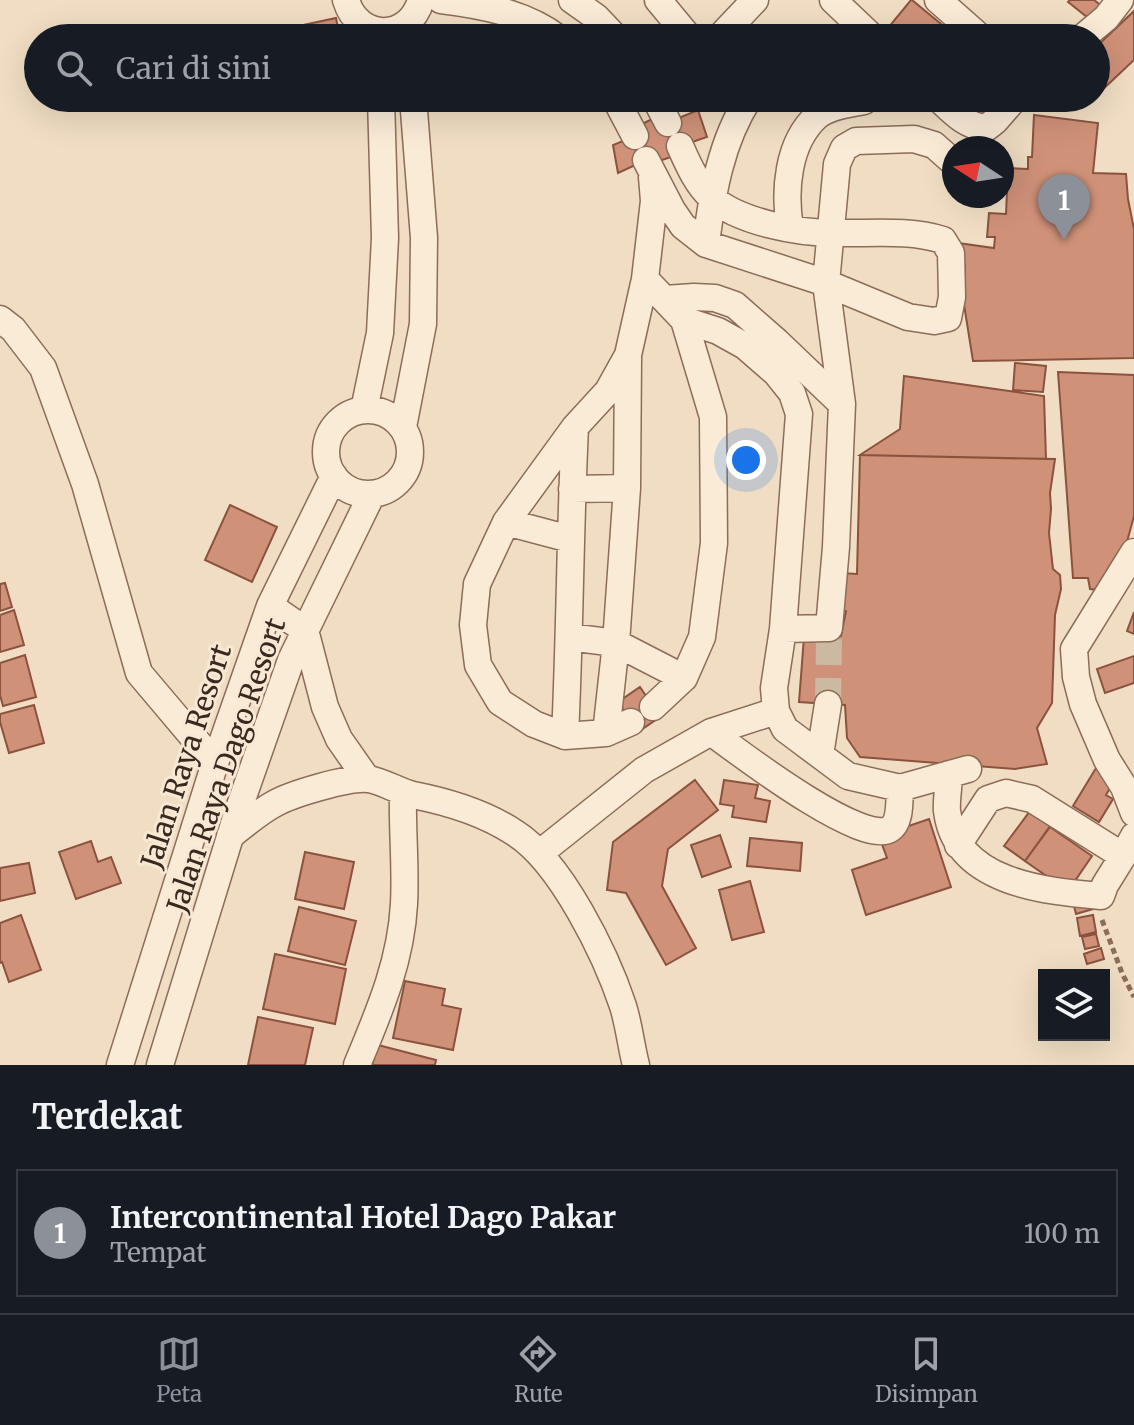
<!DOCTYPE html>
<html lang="id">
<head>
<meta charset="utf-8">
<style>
	:root { --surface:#171b24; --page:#242831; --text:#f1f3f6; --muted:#9ea1a6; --line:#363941; --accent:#8c9099 }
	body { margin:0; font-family:Merriweather,serif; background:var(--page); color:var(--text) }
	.controls { position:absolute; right:24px; bottom:24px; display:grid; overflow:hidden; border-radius:0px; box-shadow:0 8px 32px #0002 }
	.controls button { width:72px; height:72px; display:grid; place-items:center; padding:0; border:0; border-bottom:2px solid var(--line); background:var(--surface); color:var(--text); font:40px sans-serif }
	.compass { position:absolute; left:942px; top:136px; width:72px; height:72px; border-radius:50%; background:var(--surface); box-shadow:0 8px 32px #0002; rotate:282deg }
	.you { position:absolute; left:746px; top:460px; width:28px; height:28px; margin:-20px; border:6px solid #fff; border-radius:50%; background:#1a73e8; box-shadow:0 0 0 12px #1a73e833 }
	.badge { display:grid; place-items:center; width:52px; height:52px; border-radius:50%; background:var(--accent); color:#fff; font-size:26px; font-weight:700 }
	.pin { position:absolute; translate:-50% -66px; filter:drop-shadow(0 2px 4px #0008) }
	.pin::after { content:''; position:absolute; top:42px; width:28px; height:24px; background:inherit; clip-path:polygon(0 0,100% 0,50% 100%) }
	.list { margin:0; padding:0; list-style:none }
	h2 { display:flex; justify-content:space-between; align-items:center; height:104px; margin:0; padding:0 32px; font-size:34px }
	h2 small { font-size:26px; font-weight:400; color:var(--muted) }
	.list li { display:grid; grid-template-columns:52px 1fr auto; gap:24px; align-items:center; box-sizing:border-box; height:128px; margin:0 16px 16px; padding:0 16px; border:2px solid var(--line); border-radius:0px }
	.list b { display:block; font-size:30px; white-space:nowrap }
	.list p { margin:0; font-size:26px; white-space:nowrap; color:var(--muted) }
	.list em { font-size:26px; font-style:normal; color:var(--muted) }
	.icon { flex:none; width:44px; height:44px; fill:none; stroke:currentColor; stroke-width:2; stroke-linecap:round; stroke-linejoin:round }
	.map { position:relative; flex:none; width:1134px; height:1065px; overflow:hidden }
	.search { position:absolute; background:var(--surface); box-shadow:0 8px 32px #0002; left:24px; right:24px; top:24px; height:88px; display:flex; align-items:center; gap:20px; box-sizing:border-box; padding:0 28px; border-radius:44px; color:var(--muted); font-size:30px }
	.sheet { height:248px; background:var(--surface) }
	nav { display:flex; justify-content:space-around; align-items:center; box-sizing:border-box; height:112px; border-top:2px solid var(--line); background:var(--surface); font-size:22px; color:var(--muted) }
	nav a { display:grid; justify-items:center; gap:4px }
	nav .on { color:var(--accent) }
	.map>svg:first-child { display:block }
	.building { fill:#cf9178; stroke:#8b533e; stroke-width:2 }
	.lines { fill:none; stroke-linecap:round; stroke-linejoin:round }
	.minor-tunnel { stroke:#ccb9a2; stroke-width:26; stroke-dasharray:26 13; stroke-linecap:butt }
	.minor-casing { stroke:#8b6d59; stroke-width:29 }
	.path { stroke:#8b6d59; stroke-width:5; stroke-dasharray:6 4; stroke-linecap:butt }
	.minor { stroke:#faebd7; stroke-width:26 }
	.labels { text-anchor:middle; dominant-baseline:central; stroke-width:6; stroke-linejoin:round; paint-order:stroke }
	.street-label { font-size:28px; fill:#3a281e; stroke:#f7e8d3 }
</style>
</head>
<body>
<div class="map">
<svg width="1134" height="1065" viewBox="0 0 1134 1065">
	<rect width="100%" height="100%" fill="#f0ddc3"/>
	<path class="building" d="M911,0H912L958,38H888L883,34Z
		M1070,0H1094L1103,7L1092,21L1068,2Z
		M1134,11V60L1099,93L1096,90V47Z
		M336,18L340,38H305L303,25Z
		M698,110L707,137L675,148L674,156L659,161L646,160L618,173L613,145L645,132L642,124L658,116L662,125Z
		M1034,115L1098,123L1093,173L1126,174L1128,199L1134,229V358L973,361L962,292L965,282V266L958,243L994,248L995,237H987L989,213L1006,214L1008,168L1028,169V157H1032Z
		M1015,363L1046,366L1043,392L1013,390Z
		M1058,372L1134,375V516L1119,571L1108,591L1090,589L1088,578H1073Z
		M904,376L1044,396L1046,459L860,455L900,429Z
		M860,455L1055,459L1050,493L1051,509L1049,533L1053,569L1060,575L1061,589L1055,615L1052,703L1037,728L1047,764L1015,769L860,757L847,738L845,705L799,702L804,637L841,636L846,611L837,610L841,573L857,574Z
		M230,505L277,527L252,582L205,560Z
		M5,583L12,607L0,611V584Z
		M14,610L24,645L0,652V615Z
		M1134,612V634L1127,631Z
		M25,655L36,697L3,706L0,695V663Z
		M1134,656V683L1105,693L1097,669Z
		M640,687L660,717L638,732L618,702Z
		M34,705L44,743L9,753L0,722V714Z
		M1096,768L1115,779L1106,795L1113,799L1099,822L1073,806Z
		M695,780L718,810L668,849L662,886L696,948L666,965L626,893L607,890L613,842Z
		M724,780L758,785L755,798L770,801L766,822L732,817L734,806L720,804Z
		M1030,811L1050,826L1025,861L1004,846Z
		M929,819L951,887L866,915L852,870L887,858L879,836Z
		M1050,827L1092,856L1068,891L1025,861Z
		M720,835L731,867L702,877L691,845Z
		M750,838L802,843L800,871L747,866Z
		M91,841L98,862L111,857L121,883L76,899L59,852Z
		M305,852L354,862L344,909L295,899Z
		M29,863L35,893L0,901V868Z
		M750,881L764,932L732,940L719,890Z
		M1089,897L1093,909L1076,914L1073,902Z
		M299,907L356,921L345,965L288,951Z
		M21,915L41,970L9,982L2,962L0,963V923Z
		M1093,915L1096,932L1080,936L1077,918Z
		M1096,934L1099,946L1085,949L1082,937Z
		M1101,948L1104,959L1087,964L1084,954Z
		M275,954L346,969L335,1024L263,1009Z
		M405,981L445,989L442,1005L461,1009L453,1050L393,1038Z
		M258,1017L313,1028L305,1065H248Z
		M378,1045L436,1060L435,1065H372Z"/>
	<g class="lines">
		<path class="minor-tunnel" d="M828,704L829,637"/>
		<defs>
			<path id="minor" d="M346,0C358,41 409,42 421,0
				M441,0C482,5 525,13 558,38
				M572,0L596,17L616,38
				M658,0L687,35L694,38
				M833,0L873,38
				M938,0L981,38
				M719,38L755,0
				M1082,38L1106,18L1120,0
				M615,98L635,136
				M655,98L668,123
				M938,98C953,112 965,126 986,128L995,121L1015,98
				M646,160L672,210L683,226L706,244L826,283L908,317L934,321L948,318L952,297L951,253L943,240C908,229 870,234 834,233C798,233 739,222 712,198C697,185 688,164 680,146
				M790,228C784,192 787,143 817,116C829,106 849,104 864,101
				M706,244C712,194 721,141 749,98
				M645,279L684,320L713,417L714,543L702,637L684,678L653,707
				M665,299L694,297L715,298L735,305L776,341L842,404
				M0,319L13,329L43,368L85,484L139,673L215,763
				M684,320L718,331L745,346L776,373L792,393L799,414L783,629L774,688L776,711L785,729L848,776L900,788L968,769
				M364,410L380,333L385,238L381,98
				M326 452a42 42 0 1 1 84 0a42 42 0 1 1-84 0Z
				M403,427L423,324L424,238L413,98
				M572,489L627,488
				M506,522L570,539
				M1134,552L1074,649L1076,677L1083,704L1107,760L1124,787L1134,813
				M270,606L305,630L325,707L339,739L367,779
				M783,629L829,628L836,547L842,404L826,283L837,164L844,148L856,141L914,139L934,145L952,161
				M569,637L616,643L684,678
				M631,722L606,733L565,736L534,724L500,702L478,665L473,625L477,584L506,522L575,427L608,391L628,355L645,279L654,201L652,177
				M711,732C737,751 862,847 890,829C901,822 899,800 900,788
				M606,733L616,643L627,488L628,357
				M565,736C570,633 570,530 575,427
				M820,755L828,704
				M949,774C949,786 946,800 947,811C956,883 1044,891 1101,896L1105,885L1123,856
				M230,836C244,825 259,812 274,804C291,794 349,777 368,779C382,781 398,791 413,795C449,802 485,813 515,833C561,862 606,955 623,1006C629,1025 631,1046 636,1065
				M958,845L988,799L1006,793L1032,799L1123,856L1134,836
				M540,853L644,770L711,732L776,711
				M120,1065L215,763L270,606L334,476
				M160,1065L237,814L291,660L372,494
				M357,1065C379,1012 401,962 404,904C406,867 402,830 403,792"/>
		</defs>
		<use href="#minor" class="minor-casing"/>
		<path class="path" d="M1102,920L1122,973L1134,997"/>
		<use href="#minor" class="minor"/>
	</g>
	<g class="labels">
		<g class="street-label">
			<text transform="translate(186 756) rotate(-72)">Jalan Raya Resort</text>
			<text transform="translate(226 765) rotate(-71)">Jalan Raya Dago Resort</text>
		</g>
	</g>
</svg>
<div class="controls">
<button><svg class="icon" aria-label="layers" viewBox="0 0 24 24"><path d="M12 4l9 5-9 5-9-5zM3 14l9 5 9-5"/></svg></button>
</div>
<svg class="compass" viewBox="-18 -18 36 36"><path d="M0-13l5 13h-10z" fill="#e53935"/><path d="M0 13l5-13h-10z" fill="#9ea1a6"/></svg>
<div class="you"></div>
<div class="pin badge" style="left:1064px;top:240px">1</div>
<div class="search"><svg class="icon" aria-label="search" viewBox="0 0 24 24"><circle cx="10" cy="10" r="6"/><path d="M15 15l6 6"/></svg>Cari di sini</div>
</div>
<section class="sheet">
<h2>Terdekat<small></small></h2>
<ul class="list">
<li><span class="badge">1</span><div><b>Intercontinental Hotel Dago Pakar</b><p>Tempat</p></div><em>100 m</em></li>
</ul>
</section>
<nav>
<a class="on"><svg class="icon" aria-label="map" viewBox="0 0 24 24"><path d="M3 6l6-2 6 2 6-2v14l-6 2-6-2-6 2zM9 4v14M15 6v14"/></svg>Peta</a>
<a><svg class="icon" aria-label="directions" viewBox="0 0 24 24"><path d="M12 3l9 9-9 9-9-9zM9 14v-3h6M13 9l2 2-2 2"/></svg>Rute</a>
<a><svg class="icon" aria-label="saved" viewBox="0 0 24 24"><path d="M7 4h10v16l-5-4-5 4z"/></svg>Disimpan</a>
</nav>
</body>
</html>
